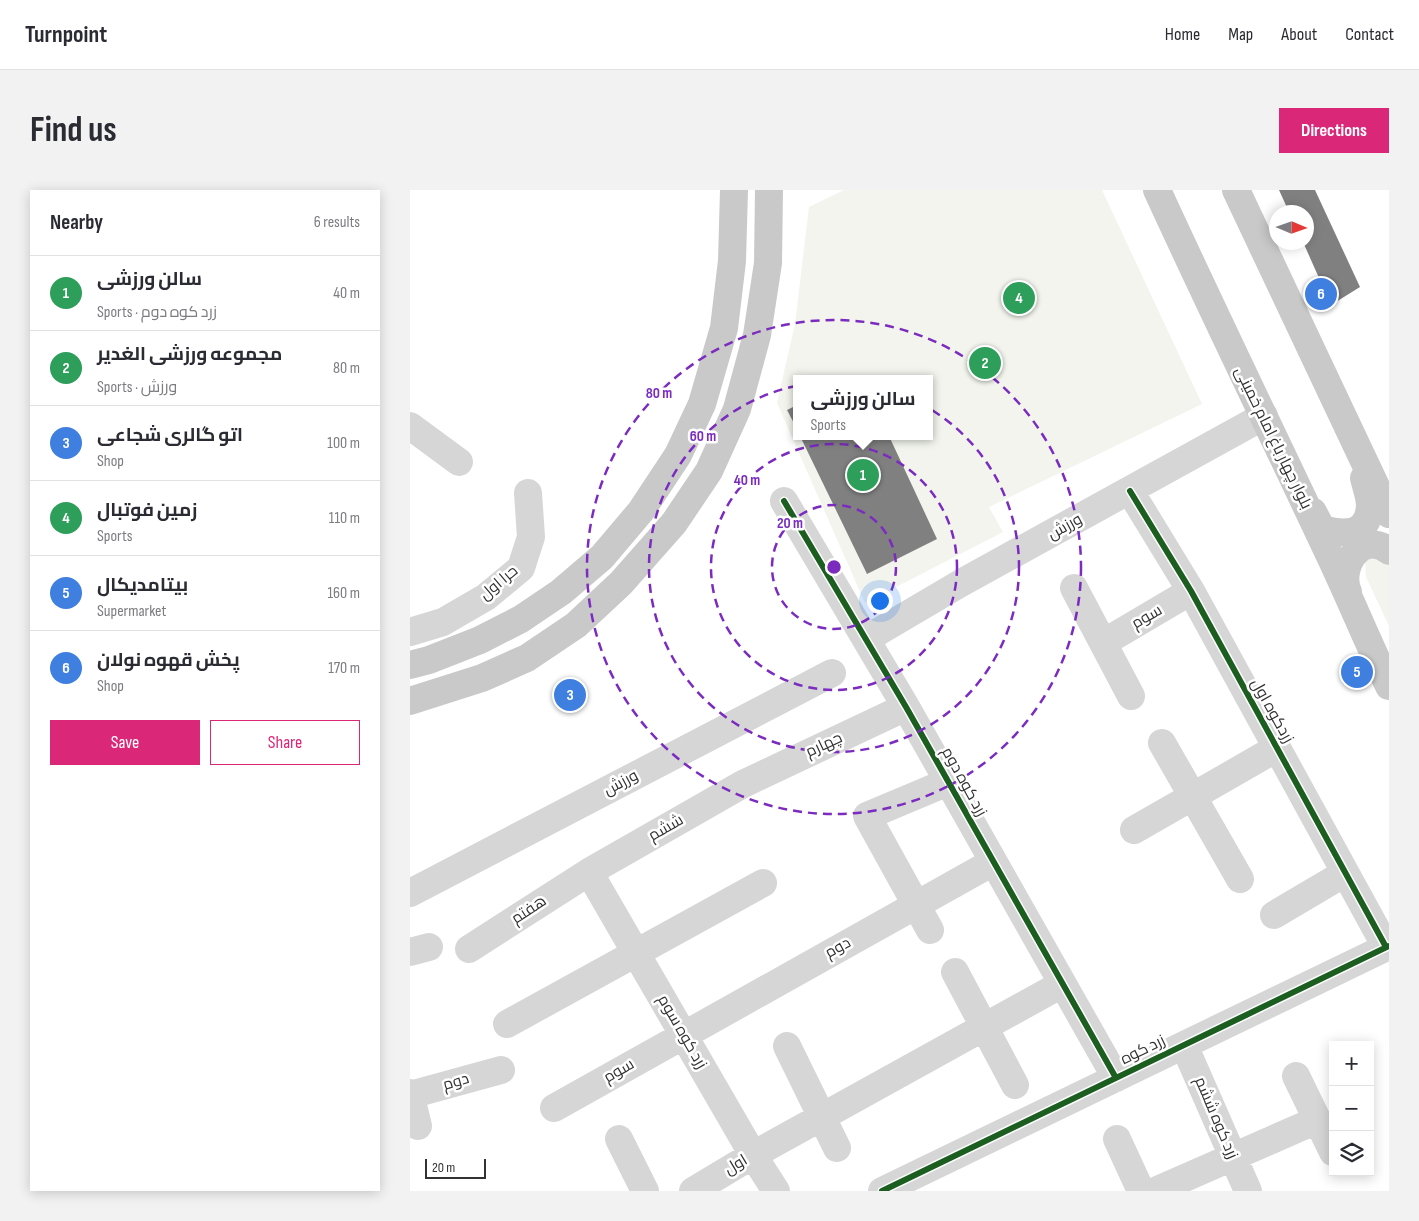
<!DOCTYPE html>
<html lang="en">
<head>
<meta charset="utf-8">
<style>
	:root { --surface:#fff; --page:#f2f2f3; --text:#2b2b33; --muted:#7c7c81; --line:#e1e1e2; --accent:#db2777 }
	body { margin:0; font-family:"Sofia Sans Condensed",Cairo,sans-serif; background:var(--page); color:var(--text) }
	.controls { position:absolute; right:15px; bottom:15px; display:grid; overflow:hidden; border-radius:0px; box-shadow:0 2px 12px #0003 }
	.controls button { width:45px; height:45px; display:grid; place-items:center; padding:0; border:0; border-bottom:1px solid var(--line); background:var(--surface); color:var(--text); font:25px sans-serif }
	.compass { position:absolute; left:859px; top:15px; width:45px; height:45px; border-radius:50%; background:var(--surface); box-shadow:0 2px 12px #0003; rotate:92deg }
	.scale { position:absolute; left:15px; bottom:12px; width:61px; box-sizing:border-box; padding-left:5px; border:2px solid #323232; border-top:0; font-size:14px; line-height:18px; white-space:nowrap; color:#323232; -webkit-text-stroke:4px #fff; paint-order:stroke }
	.you { position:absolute; left:469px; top:410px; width:18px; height:18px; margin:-12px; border:4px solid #fff; border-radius:50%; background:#1a73e8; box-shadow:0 0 0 8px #1a73e833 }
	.badge { display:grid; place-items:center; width:32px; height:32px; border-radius:50%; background:var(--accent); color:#fff; font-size:16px; font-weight:700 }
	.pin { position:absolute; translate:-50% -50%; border:2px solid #fff; box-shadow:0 1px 5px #0006 }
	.popup { position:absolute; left:383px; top:185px; width:140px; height:65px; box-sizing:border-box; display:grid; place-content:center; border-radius:0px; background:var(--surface); filter:drop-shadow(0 1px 4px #0005); font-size:16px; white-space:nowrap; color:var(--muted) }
	.popup b { font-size:19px; color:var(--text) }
	.popup::after { content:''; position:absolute; left:50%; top:100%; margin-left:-10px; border:10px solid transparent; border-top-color:var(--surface) }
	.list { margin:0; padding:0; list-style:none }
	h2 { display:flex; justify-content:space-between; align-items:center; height:65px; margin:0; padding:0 20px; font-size:21px }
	h2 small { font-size:16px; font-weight:400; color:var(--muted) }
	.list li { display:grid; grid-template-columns:32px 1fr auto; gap:15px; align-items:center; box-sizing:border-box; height:75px; padding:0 20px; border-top:1px solid var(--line) }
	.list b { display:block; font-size:19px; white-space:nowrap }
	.list p { margin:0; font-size:16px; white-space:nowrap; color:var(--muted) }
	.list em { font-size:16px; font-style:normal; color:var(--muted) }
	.actions { display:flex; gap:10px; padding:15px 20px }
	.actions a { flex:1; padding:11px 0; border:1px solid var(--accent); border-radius:0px; text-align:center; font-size:18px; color:var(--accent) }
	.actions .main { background:var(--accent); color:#fff }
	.icon { flex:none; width:28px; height:28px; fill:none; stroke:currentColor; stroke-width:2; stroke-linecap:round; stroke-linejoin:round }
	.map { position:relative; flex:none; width:979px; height:1001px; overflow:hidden; border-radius:0px }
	header { display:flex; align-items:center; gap:30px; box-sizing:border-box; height:70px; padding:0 25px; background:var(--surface); border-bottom:1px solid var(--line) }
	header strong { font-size:24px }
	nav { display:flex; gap:28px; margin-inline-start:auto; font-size:18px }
	.intro { display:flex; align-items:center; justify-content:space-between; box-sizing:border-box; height:120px; padding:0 30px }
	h1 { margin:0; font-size:35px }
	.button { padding:12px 22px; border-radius:0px; background:var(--accent); color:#fff; font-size:18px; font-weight:700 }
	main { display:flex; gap:30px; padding:0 30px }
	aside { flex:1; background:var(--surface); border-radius:0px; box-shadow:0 2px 12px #0003 }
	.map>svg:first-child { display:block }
	.green { fill:#f2f4ed; fill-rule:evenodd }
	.building { fill:#808080 }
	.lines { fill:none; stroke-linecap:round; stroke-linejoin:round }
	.minor { stroke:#d6d6d6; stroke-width:28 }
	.major { stroke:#c9c9c9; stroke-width:28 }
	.cycleway-casing { stroke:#fff; stroke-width:9 }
	.cycleway { stroke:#1b5e20; stroke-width:6 }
	.ring { fill:none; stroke:#7b2cbf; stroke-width:2.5; stroke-dasharray:9 6 }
	.labels { text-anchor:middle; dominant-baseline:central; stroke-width:5; stroke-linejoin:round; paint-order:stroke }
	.street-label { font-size:16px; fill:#323232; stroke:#fff }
	.centre { fill:#7b2cbf; stroke:#fff; stroke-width:2.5 }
	.ring-label { font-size:15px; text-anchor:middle; font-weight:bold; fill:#7b2cbf; stroke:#fff; stroke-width:5; stroke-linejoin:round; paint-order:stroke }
</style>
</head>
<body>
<header>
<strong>Turnpoint</strong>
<nav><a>Home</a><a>Map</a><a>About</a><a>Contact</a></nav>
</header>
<div class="intro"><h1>Find us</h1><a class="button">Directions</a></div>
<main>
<aside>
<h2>Nearby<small>6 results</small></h2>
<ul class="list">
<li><span class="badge" style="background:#2e9e5b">1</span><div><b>سالن ورزشی</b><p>Sports · زرد کوه دوم</p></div><em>40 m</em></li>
<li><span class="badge" style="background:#2e9e5b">2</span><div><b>مجموعه ورزشی الغدیر</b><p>Sports · ورزش</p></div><em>80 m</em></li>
<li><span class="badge" style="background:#3f7fe0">3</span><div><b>اتو گالری شجاعی</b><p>Shop</p></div><em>100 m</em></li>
<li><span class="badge" style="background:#2e9e5b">4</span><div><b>زمین فوتبال</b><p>Sports</p></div><em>110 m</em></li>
<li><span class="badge" style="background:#3f7fe0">5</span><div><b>بیتامدیکال</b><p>Supermarket</p></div><em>160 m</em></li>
<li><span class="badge" style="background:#3f7fe0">6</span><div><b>پخش قهوه نولان</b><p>Shop</p></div><em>170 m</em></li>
</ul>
<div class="actions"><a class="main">Save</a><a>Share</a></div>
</aside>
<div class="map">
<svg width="979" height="1001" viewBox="0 0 979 1001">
	<rect width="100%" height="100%" fill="#fff"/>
	<path class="green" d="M434,0H692L792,214L579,317L593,342L455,413L367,213L385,134L399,17ZM387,189H519V246H387Z
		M963,363L979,371V436L956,387L955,367Z"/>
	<path class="building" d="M869,0H905L950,97L921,115L893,52H896V22H879Z
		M387,215V239L377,220Z
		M390,246H479L527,349L457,384Z"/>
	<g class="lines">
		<path class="minor" d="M0,236L49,272
			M720,301L781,401L976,757
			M374,311L496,517L706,888
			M664,398L721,506
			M0,442L33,432L76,407L111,378L121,347L118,303
			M456,449L551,393L854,226
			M693,453L781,401
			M752,553L830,689
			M724,640L867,558
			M179,682L343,965L366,1001
			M0,703L422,483
			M864,725L935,683
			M520,740L457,626L538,592
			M59,759L179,682L333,594L496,517
			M0,762L19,757
			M545,782L605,895
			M97,834L353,693
			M774,855L838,1001
			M377,856L427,958
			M886,886L923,962
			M0,903L8,936
			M0,905L91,880
			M144,918L583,672
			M209,949L235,1001
			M707,949L731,1001
			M283,1001L343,965L652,794
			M472,1001L979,756
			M745,1001L907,930"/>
		<path class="major" d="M747,0C803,122 862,243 919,364C940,408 958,453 979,496
			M826,0L979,324
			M903,322L912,339C935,345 958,346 960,316C960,307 956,297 954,288
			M938,402C927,377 952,339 979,361
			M0,475L19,470L70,450L111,429L151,402L192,367L231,321L268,265L292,214L314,138L322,71L324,0
			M0,511L72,488L117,468L166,435L211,393L264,333L299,281L327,219L347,145L358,73L359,0"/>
		<defs>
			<path id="cycleway" d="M720,301L781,401L976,757
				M374,311L496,517L706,888
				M472,1001L979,756"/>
		</defs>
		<use href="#cycleway" class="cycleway-casing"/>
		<use href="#cycleway" class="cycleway"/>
	</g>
	<g class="ring">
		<circle cx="424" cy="377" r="62"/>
		<circle cx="424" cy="377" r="123"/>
		<circle cx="424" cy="377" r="185"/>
		<circle cx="424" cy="377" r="247"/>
	</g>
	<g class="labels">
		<g class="street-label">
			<text transform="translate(863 248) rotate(64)">بلوار چهار باغ امام خمینی</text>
			<text transform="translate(655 337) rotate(-29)">ورزش</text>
			<text transform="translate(89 393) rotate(-40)">حرا اول</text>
			<text transform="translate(737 427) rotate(-30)">سوم</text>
			<text transform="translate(862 521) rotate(61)">زردکوه اول</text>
			<text transform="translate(414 555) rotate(-25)">چهارم</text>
			<text transform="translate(554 592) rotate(61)">زرد کوه دوم</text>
			<text transform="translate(211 593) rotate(-28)">ورزش</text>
			<text transform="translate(256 638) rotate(-30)">ششم</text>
			<text transform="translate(119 720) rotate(-33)">هفتم</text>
			<text transform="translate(428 758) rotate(-29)">دوم</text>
			<text transform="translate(272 842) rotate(60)">زرد کوه سوم</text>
			<text transform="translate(733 860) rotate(-26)">زرد کوه</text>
			<text transform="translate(209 881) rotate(-30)">سوم</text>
			<text transform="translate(46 892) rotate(-16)">دوم</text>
			<text transform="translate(806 928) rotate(67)">زرد کوه ششم</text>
			<text transform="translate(326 975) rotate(-31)">اول</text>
		</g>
	</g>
	<circle cx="424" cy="377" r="8" class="centre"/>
	<g class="ring-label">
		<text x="249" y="208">80 m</text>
		<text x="293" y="251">60 m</text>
		<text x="337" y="295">40 m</text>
		<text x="380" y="338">20 m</text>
	</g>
</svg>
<div class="controls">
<button>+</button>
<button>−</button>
<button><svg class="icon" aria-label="layers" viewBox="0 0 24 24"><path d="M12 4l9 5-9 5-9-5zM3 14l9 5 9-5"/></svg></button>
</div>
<svg class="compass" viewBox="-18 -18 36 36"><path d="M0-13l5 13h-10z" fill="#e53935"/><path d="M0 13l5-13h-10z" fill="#7c7c81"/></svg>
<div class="scale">20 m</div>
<div class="you"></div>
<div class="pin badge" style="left:453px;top:285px;background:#2e9e5b">1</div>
<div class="popup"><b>سالن ورزشی</b>Sports</div>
<div class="pin badge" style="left:575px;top:173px;background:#2e9e5b">2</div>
<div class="pin badge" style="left:160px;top:505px;background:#3f7fe0">3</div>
<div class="pin badge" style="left:609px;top:108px;background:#2e9e5b">4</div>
<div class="pin badge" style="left:947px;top:482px;background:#3f7fe0">5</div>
<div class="pin badge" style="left:911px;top:104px;background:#3f7fe0">6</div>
</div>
</main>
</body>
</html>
